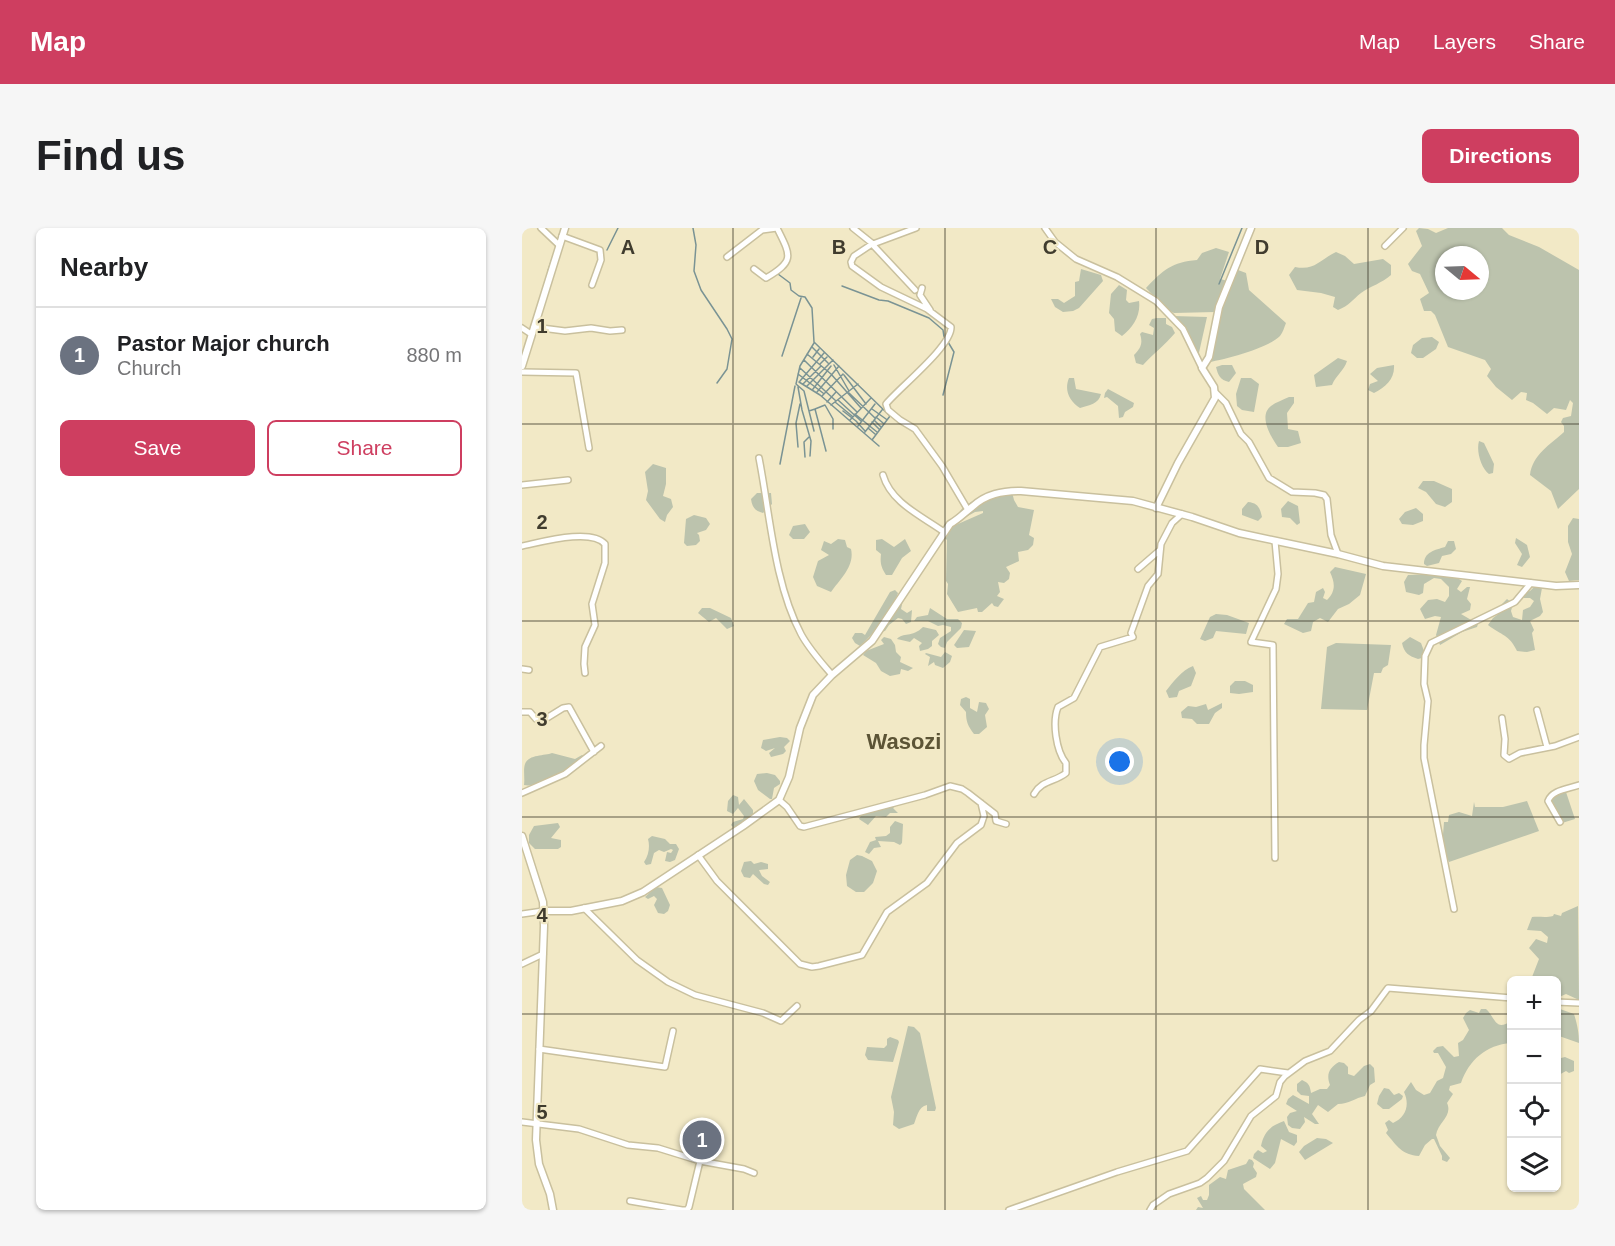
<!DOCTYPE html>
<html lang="en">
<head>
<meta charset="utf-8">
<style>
	:root { --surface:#fff; --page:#f6f6f6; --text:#202124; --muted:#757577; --line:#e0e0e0; --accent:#ce3e60 }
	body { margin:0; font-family:Helvetica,sans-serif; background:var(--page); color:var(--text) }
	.controls { position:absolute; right:18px; bottom:18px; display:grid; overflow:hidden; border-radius:9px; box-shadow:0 2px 4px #0004 }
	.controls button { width:54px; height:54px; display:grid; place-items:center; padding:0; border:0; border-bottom:2px solid var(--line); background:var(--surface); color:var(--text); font:30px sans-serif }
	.compass { position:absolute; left:913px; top:18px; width:54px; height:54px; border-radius:50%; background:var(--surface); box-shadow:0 2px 4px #0004; rotate:109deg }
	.you { position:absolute; left:598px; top:534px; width:21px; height:21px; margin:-15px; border:4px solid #fff; border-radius:50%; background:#1a73e8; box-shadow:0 0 0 9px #1a73e833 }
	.badge { display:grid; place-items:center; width:39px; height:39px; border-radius:50%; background:var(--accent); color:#fff; font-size:20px; font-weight:700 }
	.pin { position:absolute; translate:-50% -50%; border:3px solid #fff; box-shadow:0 2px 6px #0006 }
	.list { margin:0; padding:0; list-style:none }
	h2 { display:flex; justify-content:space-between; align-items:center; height:78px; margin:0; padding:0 24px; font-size:26px }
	h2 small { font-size:20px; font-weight:400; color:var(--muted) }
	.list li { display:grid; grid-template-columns:39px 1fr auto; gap:18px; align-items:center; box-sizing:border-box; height:96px; padding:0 24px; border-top:2px solid var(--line) }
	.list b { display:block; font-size:22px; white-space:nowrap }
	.list p { margin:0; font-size:20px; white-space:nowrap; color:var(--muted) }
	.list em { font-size:20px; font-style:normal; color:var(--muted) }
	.actions { display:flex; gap:12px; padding:18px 24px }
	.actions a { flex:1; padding:14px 0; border:2px solid var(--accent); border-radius:9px; text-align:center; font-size:21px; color:var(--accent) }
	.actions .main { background:var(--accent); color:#fff }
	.icon { flex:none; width:33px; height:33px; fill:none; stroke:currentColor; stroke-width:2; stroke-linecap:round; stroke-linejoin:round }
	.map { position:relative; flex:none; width:1057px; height:982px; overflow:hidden; border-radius:9px }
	header { display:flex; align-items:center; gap:36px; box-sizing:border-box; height:84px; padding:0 30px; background:var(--accent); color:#fff }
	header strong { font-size:28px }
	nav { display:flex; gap:33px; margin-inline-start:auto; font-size:21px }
	.intro { display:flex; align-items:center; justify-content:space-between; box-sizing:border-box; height:144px; padding:0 36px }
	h1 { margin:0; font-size:42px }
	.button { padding:15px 27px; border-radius:9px; background:var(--accent); color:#fff; font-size:21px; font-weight:700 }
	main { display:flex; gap:36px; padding:0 36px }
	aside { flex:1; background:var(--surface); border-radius:9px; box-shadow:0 2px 4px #0004 }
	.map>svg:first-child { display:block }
	.green { fill:#bcc3ad; fill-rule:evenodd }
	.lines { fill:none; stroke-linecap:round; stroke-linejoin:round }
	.stream { stroke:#7a9394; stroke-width:1.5 }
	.minor-casing { stroke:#c9c09e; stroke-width:8 }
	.tertiary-casing { stroke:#c9c09e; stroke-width:9 }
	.minor { stroke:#fff; stroke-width:5 }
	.tertiary { stroke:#fff; stroke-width:6 }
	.grid { fill:none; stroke:#403c2e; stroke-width:1.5; stroke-opacity:0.55 }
	.labels { text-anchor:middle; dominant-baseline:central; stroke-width:4.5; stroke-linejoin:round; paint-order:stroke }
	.quarter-label { font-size:22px; font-weight:bold; fill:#5c5436; stroke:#f2e9c6 }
	.grid-label { font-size:20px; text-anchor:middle; font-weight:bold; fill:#403c2e; stroke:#f2e9c6; stroke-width:4.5; stroke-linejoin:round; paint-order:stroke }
</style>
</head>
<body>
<header>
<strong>Map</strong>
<nav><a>Map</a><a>Layers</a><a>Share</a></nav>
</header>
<div class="intro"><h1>Find us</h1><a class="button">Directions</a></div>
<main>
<aside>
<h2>Nearby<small></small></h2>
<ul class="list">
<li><span class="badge" style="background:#6b7280">1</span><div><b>Pastor Major church</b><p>Church</p></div><em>880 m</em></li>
</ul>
<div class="actions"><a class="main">Save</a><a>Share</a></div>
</aside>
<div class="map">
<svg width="1057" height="982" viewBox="0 0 1057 982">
	<rect width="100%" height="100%" fill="#f2e9c6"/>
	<path class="green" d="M897,0L906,1L914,5L926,0H980L987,7L1017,19L1057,42V261L1036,281L1029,263L1008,247C1010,227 1029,216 1042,204V198L1039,194L1041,190L1049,188L1051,175L1048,172L1044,182L1032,180L1025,186L1011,175L1004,172L1005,165L999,164L990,172L974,159L965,148L969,141L963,132L926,119L913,87L909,83H902L898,71L907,65L898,46L890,43L886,36L900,18L894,3ZM922,27H958V63H922Z
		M694,20L707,24L698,51L706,53L714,34L716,42L724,45L727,62L764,95C762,100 761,104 758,108C745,121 702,132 683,135L693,84L652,85L644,81L624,60C641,42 650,34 675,32L680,25Z
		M814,24L823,28L832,36L861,31L869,37V47C860,55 849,58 839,65C831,71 827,78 816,82L811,79L813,69L799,65L775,62L767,47L773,39C793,43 797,32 814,24Z
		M559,41L579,47L581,53L557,80L551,83L541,84L533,79L529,71H536L542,75L553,68V54L557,53Z
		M597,57L605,62L604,72L607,75L617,73C619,87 611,100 600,108L593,103L592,91L587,85L589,66Z
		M651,88L685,89L676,129Z
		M635,90H644V96L650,99L653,105C643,117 631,126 621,137L614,135L612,127C619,120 621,115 618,106L620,104L631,107L632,100L627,97L630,91Z
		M910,109L917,114L914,121L901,130H895L889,125L891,117L900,110Z
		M816,130L825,133C822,143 814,147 810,157L794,159L792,147Z
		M700,137H710L714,145L707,154C698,152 696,147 694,139Z
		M872,137C873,151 864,159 852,165L846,162L848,156L856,153L848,146L855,140Z
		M547,150H552L554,161L579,166C577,176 567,177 558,180C547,173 542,162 547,150Z
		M719,150H729L737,156L732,184L720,182L715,178L714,166Z
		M586,161L612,175L611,179L603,184L601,189L597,190L596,178L585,169L582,170L583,165Z
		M767,169H772V175L765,185L766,201L776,203L779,215L766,219H756C749,209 736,188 749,178C754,174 761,172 767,169Z
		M957,213L962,215L972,236L971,245L967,246C959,240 954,223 957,213Z
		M131,236L144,240V256L141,268L149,271L151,279L145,287L143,294L138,291L124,272L126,263L123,244Z
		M901,253H912L930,261V274L923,279L914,276L904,264L896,260Z
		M490,264L492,272L496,279L512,282L507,307L512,310L511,317L506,322L496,324L497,333L484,339L488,345L487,351L482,355L476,354L478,364L475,368L482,371L476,379L472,378L470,375L460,384H456L455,380L436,384L425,366L426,356L424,353L425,312L422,309L429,299L461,285V283L453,284L433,295C437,270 471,266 490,264Z
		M235,265H249L250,276L241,285C233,283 230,279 229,271Z
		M766,273L776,278L778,295L775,297L768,290L760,289L759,281Z
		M726,274C736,275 738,280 740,289L736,293L720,287V281Z
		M894,280L901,286V293L891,297L880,296L877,291L883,284Z
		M172,287L184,290L188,296L184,302L175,305L177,307L178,313L174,317L165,318L162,315L164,291Z
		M1051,290L1057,291V352L1047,353L1043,344L1050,326L1046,314V298Z
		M283,296L288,304L282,311H271L267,307L271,298Z
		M994,310L1005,317L1008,329L1000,339L995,337L1000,326L993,315Z
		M316,311L323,312L325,319L329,321C333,338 318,351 309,364L295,358L291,349L296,333L307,327L299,322L302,313L309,316Z
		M360,311L372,319L383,311L389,323L380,330L370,347H364C359,339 358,335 359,326L354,322V312Z
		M926,313H932L934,321L929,326L920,328L917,335L905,338L902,336C902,324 913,322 923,319Z
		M813,339L844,346L838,367L827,376L816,381L806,394L798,390L791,394L789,403L781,405L762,396L765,391H776L786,375L792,374L794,364L801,360L803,364L801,370L805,372C814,363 813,355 808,344Z
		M912,346L934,349L940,353L935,361L939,364L945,359H948L945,371L949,376L948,382L939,386L956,396L955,399L940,404L918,417L914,407L919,389L913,388L903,391L898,381L906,372L915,371L923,374L927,368V359L919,351L912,350L902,356L901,365L897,367L884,364L882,354L886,347Z
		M1013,358L1020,360L1018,371L1021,384L1018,388L1008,393L1012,402L1010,405L1013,422L1005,424L995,423C987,406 980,408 966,397L971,390L979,384L980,376L985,371L991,376L989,383L991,389L1000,392L1001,382L1008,379L1012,373L1008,370H993L994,367L1008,363Z
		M373,362L376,365C370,383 353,405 338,418L333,415L330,410L333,405H340L343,407L368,364Z
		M381,372L379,381L385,385L390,382L389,394L384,396L380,391L376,390L367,397L363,403L358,404Z
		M180,380H188L209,390L212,398L205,401L194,390L187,394L176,385Z
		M408,380L425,391H436L440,395L439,400L425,414L423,420L419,419L416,416L418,410L429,403V399L421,397L416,398L406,393H392L395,389L406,387Z
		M694,386L705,387L727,395L724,406L694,403L691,410L683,413L678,411L688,389Z
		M401,399L414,402L417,407L410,413V418L406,421L398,423L397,418L400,415L392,410L388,414L375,411C381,404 390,410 401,399Z
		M442,402L454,403L447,419L435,420L432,417Z
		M362,409L369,411L373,417L374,424L379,429L378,434L391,440L386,443L379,441L378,446L368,448L359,443L354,435L341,427L344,423L362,416L359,412Z
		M888,409L899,415L902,423L900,430L896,431C887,428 882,425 880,415Z
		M814,415L869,417L866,437L861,440L859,445H852L845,482L799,481L805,419Z
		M423,424L430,428L428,434L421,440L413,437L412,434L406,438L408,429L403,426L404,425L419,429Z
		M671,438L674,445L669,458L657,463L655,469L647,470L644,463C652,453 659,443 671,438Z
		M713,453H723L731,457V464L717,466L708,465V458Z
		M444,469L448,471V480L455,484L457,474L464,475L467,481L463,487L465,499L457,506H452C446,498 444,494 444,484L438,477L439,471Z
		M700,475V480L693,485L687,496H675L670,491L660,490L659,484L666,478L674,479L684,476L686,482Z
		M258,509L265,510L268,513L262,519L264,523L261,526L249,529L247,525L253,520L244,523L239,520L241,512Z
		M30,525L53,531L60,527L63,529C50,539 17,561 2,557C3,550 1,542 3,536C7,526 23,528 30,525Z
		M245,545L253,547L258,553V556L252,560L250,571H248L236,562L232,553L235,546Z
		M1043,561L1053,591L1040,595L1024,570L1029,565Z
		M211,567L216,569L217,577L222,571L231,582V588L216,599H211L209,597L211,594L221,591L222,588L216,580L211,586L205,583L206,573Z
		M1005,573L1017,603L927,634L920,619L922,594H926L927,587L937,584L950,588L952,574L953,579H981Z
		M373,575L374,578L371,580L376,585H368L364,589L354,588L346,597L337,591L340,586Z
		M373,593L381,596L380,615L378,617L372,614L356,613L359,619L352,620L347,626L343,624L348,614L354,612L353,609L364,608L368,605V599Z
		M36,595L38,599L29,610L39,612V619L36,621H13L7,615V607L12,598Z
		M130,608L143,611L148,616H154L157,621L153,632L148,634L143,633L145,624L149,625L151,622L149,621L142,624L137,622L132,625L129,636L124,637L122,634C127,627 128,618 126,611Z
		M335,627L340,628L350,633L355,643L351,655L342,664H334L325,658L324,647L328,632Z
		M229,633L232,636L239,634L246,636V641L237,642L240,648L248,654L246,657L242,656L231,646L228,650L222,649L219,643L222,634Z
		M134,659L140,660L148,677L146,683L142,686L136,685L132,677L135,671L132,668L126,671L123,669Z
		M1056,678L1057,772L1044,766L1035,770L1034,752H1012L1010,749L1017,731L1007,720L1014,711L1025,715L1026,709L1019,703L1005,702L1010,689C1017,688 1023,690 1031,688L1032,686L1039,688L1040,685Z
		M959,781H964C973,789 973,804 989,793V815C964,817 947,832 939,855L928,858L927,862L931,866L925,875C931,888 916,894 914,907L918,918L928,930L925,934L920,932V928L912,911H910L903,917L897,928C880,927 875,918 864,905L866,902L863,895L867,892L871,895C884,889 888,877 882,864L889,854L894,862L902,867L908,865L915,853L921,850L924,839L916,825H912L911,823L915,819L921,818L932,829L937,828L936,815L941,812L947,802L941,790L944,785L948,782L957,785Z
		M1038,781L1052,786C1055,796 1057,804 1057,815L1037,808L1035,802L1034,782Z
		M386,798L392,799L398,805L414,880L413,883H405V877C396,879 395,889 392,896L377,901L371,897L372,884L369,869Z
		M368,809L376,812L377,814L371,834L346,832L343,827L345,819L362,820L365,817V811Z
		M1043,829L1052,833V843L1047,845L1044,843L1035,848V831Z
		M817,834L822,835L826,839V846L832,848L842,838L848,836L852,840L853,854L848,857L843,868C833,870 827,876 816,876L806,884L796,877L790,886L797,896H793L782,889L783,894L778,901L770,900L766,897L765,889L768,885L775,883L764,876L766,871L771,867L787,876V868L779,867L775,863V856L780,852C787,855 788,858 789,865L798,861H805L808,857C804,846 807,840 817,834Z
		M862,860L867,861L872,867L877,865L881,868L880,871L867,881H861L855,876L857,868Z
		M762,893L767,904L775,907V914L772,918L759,911L753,935L748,941L731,930L732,926L736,922L741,925L745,923L739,918C742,904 748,898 762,893Z
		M795,910L804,911L811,915L783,932L777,924L782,918Z
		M727,931L730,932L732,935L731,939L735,945L734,949L721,956L722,961L743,982H674L676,979L681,980L675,970L679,968L681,972H685L687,967V957L698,949L704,951L706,942L724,936Z"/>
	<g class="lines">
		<path class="stream" d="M171,0L174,17L172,43L179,62L205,101L210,111L205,141L195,155
			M85,22L96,0
			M26,43L30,31
			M256,46L268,55L269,62L277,68L283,69L290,80L292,114L368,188L350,212
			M697,56L720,0
			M320,58L357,72L366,73L407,90L421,102L422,109
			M8,102L12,90
			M290,119L306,135
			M285,126L309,146L339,180
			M260,128L279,70
			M291,129L297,121
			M282,132L335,184
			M298,136L305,129
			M312,137L327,163
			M278,140L314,173
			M276,146L301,165
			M322,147L344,176
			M278,153L302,125
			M277,154L298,167L357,218
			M281,156L299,138
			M285,158L311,132
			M276,159L280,182L289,213L288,228
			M291,161L309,138
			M295,164L317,138
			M327,165L353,190
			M421,167L432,124L426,114
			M300,168L321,146
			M316,172L339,193
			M305,174L314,164
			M313,174L330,188
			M309,177L336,156
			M293,181L303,177L311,191V201
			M350,181L364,191
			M287,183L293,181L304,223
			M321,183L334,193L343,203
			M333,186L355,204
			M354,189L361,195
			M328,192L349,170
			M352,192L359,199
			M350,194L357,201
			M336,198L353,176
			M346,200L353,206
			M292,203L282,163L274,156L278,138L292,115
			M343,204L360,182
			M276,219L274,195L278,176
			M283,229L282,214L287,209
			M258,236L273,158"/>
		<defs>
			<path id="minor" d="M19,0L37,17
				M331,0L351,16L394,0
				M523,0L533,14L554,31L595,49L634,73L661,101L680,140
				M40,8L78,22L79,32L70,57
				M863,18L881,0
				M205,29L240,2L255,0
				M232,41L244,50C273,33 269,28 255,0
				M400,60L398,67L408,82
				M393,62L350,16L332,28L329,34L330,38L359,59L405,81L429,99C430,118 377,160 364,176L366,182L378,192L393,201L420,238L446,282
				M12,99L43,103L69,100L88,103L100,102
				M0,100L9,106
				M0,144L54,145L67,220
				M694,165L704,175L719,206L727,214L747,250L770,264L793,265L802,267L805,271L809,307L816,326
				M237,230C248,286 252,355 279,406C287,421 299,434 310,447
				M361,247C369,275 400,288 422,304
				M0,257L46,252
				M0,318C20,314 69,300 83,316V335L70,376L73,397L63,419L62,436L63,445
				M616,341L638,322
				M0,441L7,442
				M1015,482L1025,519
				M0,484H8L14,491L20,493L41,480L47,479L72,524
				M980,490L983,511L982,527L987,531L998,525L1033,518L1057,509
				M0,565L43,546L79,518
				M512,566C520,552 533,554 544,545V535C534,523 530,494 536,479L552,470L578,419L611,409L609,405L626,358L636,346L639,316L650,295L660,286
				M257,572L265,579L278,598L282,599L403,567L428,558L440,561L446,565L473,586L474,593L484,596
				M1038,594L1026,573C1030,562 1046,561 1057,557
				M176,627L195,653L278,736L290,739L297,738L340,727L365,684L405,655L435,615L459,597L462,588L459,575
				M753,630L751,417L729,414L754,361L756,346L753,313
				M62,680L115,732L146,754L173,767L241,785L259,793L275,778
				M932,681L902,530V517L906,473L902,456L903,428L909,415L993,374L1009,355
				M0,686L21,683
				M0,736L21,726
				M1034,774L1057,775
				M17,821L143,839L151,803
				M0,894L57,901L106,917L136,920L178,933L222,941L232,945
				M108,973L160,982
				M160,982H165L167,979L178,933
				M487,982L595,944L665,923L738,841L766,845
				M628,982L631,977L647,966L678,955L685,950L702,933L729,888L754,868L758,854L763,848L783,833L808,823L837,792L849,783L866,760L990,770"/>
			<path id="tertiary" d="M0,138L43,0
				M634,280L656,235L693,170L692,159L680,140L687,129L697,79L729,0
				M0,608L21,674L22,698L14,912L17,936L28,966L31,982
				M21,683H49L100,673L121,664L221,598L257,572L267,549L278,500L291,467L310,447L350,413L428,296C437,291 442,285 450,279C464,266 480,263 499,263L611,273L670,289L717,305L816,326L861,338L1034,358L1057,357"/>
		</defs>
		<use href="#minor" class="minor-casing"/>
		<use href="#tertiary" class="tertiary-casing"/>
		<use href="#minor" class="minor"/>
		<use href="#tertiary" class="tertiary"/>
	</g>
	<path class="grid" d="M211,0V982M423,0V982M634,0V982M846,0V982M0,196H1057M0,393H1057M0,589H1057M0,786H990M1034,786H1057"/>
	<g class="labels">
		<g class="quarter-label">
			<text x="382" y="513">Wasozi</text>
		</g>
	</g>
	<g class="grid-label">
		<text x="106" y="26">A</text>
		<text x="317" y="26">B</text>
		<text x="528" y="26">C</text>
		<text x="740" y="26">D</text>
		<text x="20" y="105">1</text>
		<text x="20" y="301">2</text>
		<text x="20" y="498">3</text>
		<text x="20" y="694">4</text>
		<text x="20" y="891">5</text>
	</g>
</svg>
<div class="controls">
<button>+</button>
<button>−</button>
<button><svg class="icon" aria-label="locate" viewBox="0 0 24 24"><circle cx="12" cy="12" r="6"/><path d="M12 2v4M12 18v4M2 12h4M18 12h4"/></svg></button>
<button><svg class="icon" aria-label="layers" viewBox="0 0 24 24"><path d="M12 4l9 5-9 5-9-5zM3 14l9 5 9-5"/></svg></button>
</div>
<svg class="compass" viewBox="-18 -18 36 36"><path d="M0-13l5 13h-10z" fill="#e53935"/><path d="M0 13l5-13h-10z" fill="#757577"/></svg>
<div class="you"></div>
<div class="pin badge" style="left:180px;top:912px;background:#6b7280">1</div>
</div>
</main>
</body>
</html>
